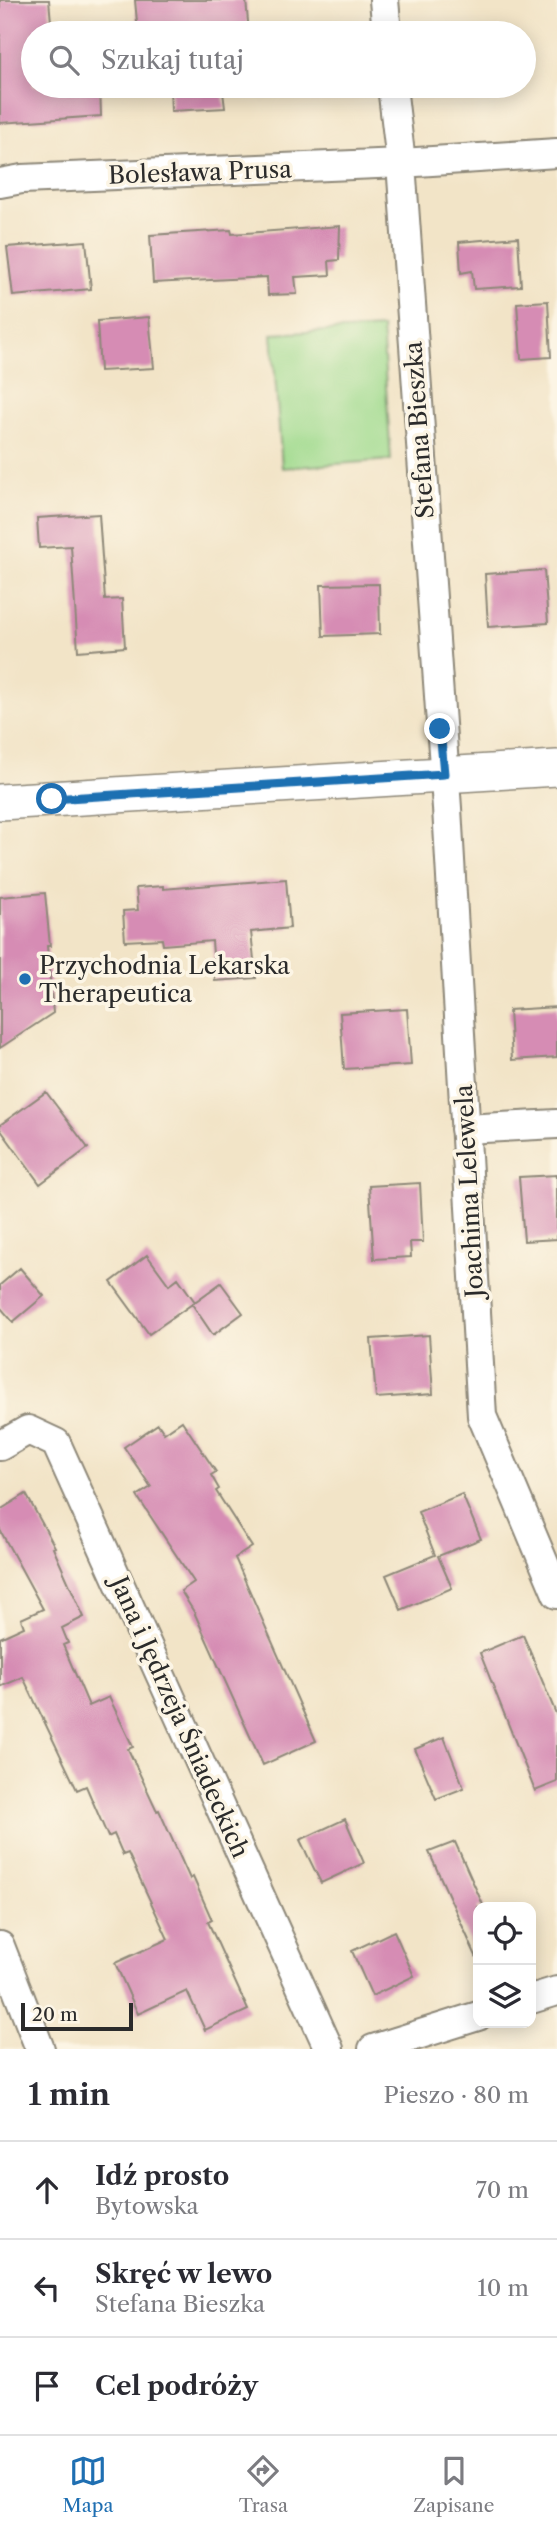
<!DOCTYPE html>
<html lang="pl">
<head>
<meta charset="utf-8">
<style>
	:root { --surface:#fff; --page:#f2f2f3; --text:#2b2b33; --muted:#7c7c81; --line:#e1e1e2; --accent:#1f6fb2 }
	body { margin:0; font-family:"Libre Caslon Text",serif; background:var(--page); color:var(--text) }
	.controls { position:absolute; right:21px; bottom:21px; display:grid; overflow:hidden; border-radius:14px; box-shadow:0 4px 18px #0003 }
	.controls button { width:63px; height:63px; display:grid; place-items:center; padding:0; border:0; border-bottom:2px solid var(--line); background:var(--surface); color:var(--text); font:35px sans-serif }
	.scale { position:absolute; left:21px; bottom:18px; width:112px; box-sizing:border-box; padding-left:7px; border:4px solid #2b2b2b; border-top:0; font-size:19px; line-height:24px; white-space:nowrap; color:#2b2b2b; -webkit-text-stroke:5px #fcf5e5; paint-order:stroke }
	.stop { position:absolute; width:21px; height:21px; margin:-16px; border:5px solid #1f6fb2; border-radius:50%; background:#fff }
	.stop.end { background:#1f6fb2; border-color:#fff; box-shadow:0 2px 7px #0008 }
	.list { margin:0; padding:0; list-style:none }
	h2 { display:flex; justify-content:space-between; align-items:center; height:91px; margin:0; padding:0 28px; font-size:30px }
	h2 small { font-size:23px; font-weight:400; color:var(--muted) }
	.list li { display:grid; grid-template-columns:46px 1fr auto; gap:21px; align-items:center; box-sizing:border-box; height:98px; padding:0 28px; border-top:2px solid var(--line) }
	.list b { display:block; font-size:26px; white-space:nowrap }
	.list p { margin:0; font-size:23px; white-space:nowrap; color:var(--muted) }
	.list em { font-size:23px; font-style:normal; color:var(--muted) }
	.icon { flex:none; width:38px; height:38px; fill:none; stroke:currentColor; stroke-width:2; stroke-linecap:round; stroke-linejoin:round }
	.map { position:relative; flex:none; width:557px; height:2049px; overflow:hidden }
	.search { position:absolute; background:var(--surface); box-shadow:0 4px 18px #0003; left:21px; right:21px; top:21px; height:77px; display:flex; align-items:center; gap:18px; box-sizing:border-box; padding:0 24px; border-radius:38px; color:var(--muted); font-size:26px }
	.sheet { height:385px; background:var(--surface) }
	nav { display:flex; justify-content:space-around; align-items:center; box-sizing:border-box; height:98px; border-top:2px solid var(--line); background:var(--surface); font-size:19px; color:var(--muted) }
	nav a { display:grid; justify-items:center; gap:4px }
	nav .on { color:var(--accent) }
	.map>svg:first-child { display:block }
	.green { fill:#9fda8d; stroke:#65825c; stroke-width:2 }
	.building { fill:#d68cb4 }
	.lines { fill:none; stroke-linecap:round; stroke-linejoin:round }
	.minor-casing { stroke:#8e8879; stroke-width:32 }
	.tertiary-casing { stroke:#8e8879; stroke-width:38 }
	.minor { stroke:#fff; stroke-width:28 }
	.tertiary { stroke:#fff; stroke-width:35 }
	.route { stroke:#1f6fb2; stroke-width:9 }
	.poi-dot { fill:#1f6fb2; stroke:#fcf5e5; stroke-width:2.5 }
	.labels { text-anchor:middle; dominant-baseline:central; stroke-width:7; stroke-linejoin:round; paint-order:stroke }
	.street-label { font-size:24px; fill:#2b2b2b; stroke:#fcf5e5 }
	.poi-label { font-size:24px; fill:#2b2b2b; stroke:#fcf5e5; text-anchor:start }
</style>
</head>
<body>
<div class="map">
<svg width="557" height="2049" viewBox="0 0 557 2049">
	<rect width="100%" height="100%" fill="#fcf5e5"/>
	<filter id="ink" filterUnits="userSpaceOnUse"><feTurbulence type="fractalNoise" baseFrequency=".0143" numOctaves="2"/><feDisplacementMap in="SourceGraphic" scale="14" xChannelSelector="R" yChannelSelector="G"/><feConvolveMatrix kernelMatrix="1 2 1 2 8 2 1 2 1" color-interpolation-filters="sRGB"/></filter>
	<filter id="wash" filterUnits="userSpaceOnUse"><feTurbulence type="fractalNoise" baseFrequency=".00686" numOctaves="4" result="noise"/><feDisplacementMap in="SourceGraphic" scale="28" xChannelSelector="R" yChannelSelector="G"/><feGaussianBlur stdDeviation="1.57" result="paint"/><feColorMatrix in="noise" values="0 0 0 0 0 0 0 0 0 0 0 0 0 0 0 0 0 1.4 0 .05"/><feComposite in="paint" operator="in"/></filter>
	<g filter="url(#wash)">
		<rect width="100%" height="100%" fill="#f2e4c7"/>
		<path class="green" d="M382,328L391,460L282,468L272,334Z"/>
		<g id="blocks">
			<path class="building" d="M0,0H49L52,33H33V86H100L101,116L0,123Z
				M135,0H246L249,33H138Z
				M170,86H253L254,90L223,92L225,108L171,111Z
				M340,226L339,260L329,261L330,275L295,277L297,294L268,295L267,277L153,283L150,235L231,230L232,234Z
				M518,237L521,286L474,289L472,271L461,273L459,242Z
				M86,241L91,289L13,296L7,247Z
				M548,301L551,357L521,359L517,303Z
				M149,317L154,368L100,371L97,321Z
				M99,514L105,600L122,599L125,647L78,651L71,546L39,548L37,518Z
				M544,570L548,623L488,627L485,574Z
				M379,584L380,634L323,636L321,585Z
				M286,879L290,928L251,932L256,978L215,981L212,941L163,945L162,939L125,941L123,911L138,910L136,888L163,886V889Z
				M45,893L50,946H47L53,1013L0,1048V897Z
				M557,1007V1057L512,1060L509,1010Z
				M407,1009L411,1065L344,1069L340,1013Z
				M46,1092L88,1148L40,1184L0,1129V1125Z
				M557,1175V1239L524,1241L519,1177Z
				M420,1183L423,1242H410L411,1257L374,1259L369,1186Z
				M147,1255L169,1285L178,1278L195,1302L149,1334L111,1282Z
				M20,1268L44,1296L13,1322L0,1307V1285Z
				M221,1283L243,1313L213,1335L192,1304Z
				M429,1335L433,1394L376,1398L371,1339Z
				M182,1421L216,1472L211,1475L219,1489L216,1491L252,1547L235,1558L316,1741L263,1765L194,1612L181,1591L194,1582L137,1496L151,1487L124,1447L158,1424L164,1433Z
				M26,1494L55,1547L53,1548L84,1617L62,1628L68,1643L63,1645L89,1706L109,1697L133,1747L128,1749L157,1811L159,1810L190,1879L193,1877L212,1920L208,1922L248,2010L205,2030L187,1991L138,2014L115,1963L168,1939L128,1853L123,1855L114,1834L108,1837L86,1786L77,1790L23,1677L0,1687V1638L24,1627L21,1619L43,1609L0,1530V1510Z
				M462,1494L481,1539L438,1556L452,1588L401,1610L386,1575L435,1555L418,1512Z
				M523,1635L557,1716V1782L535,1791L480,1653Z
				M444,1737L464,1788L436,1799L415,1749Z
				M345,1819L364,1863L321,1883L300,1840Z
				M455,1842L484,1907H478V1954L476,1956L429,1852Z
				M394,1931L414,1976L372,1996L352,1951Z"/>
		</g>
	</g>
	<g filter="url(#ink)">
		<use href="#blocks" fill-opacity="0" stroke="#8e8879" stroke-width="2"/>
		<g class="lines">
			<defs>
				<path id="minor" d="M384,0L387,33
					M392,86L401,163L447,808L482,1416L557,1594
					M0,183L22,179L401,163L557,153
					M465,1129L557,1124
					M0,1446L28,1430L56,1443L329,2049
					M0,1946L40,2049
					M531,1999L557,1991
					M373,2049L478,2016"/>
				<path id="tertiary" d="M0,802L557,768"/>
			</defs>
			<use href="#minor" class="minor-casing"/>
			<use href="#tertiary" class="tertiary-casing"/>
			<use href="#minor" class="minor"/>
			<use href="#tertiary" class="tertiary"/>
		</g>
	</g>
	<g class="lines" filter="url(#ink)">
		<path class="route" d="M52,799L444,774L440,729"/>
	</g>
	<circle class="poi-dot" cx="25" cy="979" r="7"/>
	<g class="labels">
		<g class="street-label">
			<text transform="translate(200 172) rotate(-2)">Bolesława Prusa</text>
			<text transform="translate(419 430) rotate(-94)">Stefana Bieszka</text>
			<text transform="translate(469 1191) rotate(-93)">Joachima Lelewela</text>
			<text transform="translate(180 1717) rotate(66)">Jana i Jędrzeja Śniadeckich</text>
		</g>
		<g class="poi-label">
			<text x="39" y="965">Przychodnia Lekarska<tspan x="39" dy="28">Therapeutica</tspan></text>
		</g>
	</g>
</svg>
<div class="controls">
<button><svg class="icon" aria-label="locate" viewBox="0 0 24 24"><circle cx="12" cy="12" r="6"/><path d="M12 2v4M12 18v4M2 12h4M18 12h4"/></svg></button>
<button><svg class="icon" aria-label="layers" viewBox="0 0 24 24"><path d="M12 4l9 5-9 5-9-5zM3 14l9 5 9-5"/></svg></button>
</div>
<div class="scale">20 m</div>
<div class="stop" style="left:52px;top:799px"></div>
<div class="stop end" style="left:440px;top:729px"></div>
<div class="search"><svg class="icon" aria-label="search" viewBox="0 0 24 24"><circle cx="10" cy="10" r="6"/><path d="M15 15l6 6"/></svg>Szukaj tutaj</div>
</div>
<section class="sheet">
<h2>1 min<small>Pieszo · 80 m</small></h2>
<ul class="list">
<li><svg class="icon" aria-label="ahead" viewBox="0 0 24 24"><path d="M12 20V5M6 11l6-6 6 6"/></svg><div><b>Idź prosto</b><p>Bytowska</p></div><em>70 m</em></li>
<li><svg class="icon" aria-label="left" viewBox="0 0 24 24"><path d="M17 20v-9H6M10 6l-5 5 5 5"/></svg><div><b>Skręć w lewo</b><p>Stefana Bieszka</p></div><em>10 m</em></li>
<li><svg class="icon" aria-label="arrive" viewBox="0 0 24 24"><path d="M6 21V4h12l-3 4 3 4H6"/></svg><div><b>Cel podróży</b></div></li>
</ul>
</section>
<nav>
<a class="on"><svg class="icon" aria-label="map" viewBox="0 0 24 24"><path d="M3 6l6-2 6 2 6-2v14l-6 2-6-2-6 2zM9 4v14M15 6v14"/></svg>Mapa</a>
<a><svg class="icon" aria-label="directions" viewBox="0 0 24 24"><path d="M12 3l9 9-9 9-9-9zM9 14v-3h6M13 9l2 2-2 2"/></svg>Trasa</a>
<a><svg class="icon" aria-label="saved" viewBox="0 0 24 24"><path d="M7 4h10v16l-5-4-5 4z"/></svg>Zapisane</a>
</nav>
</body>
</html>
